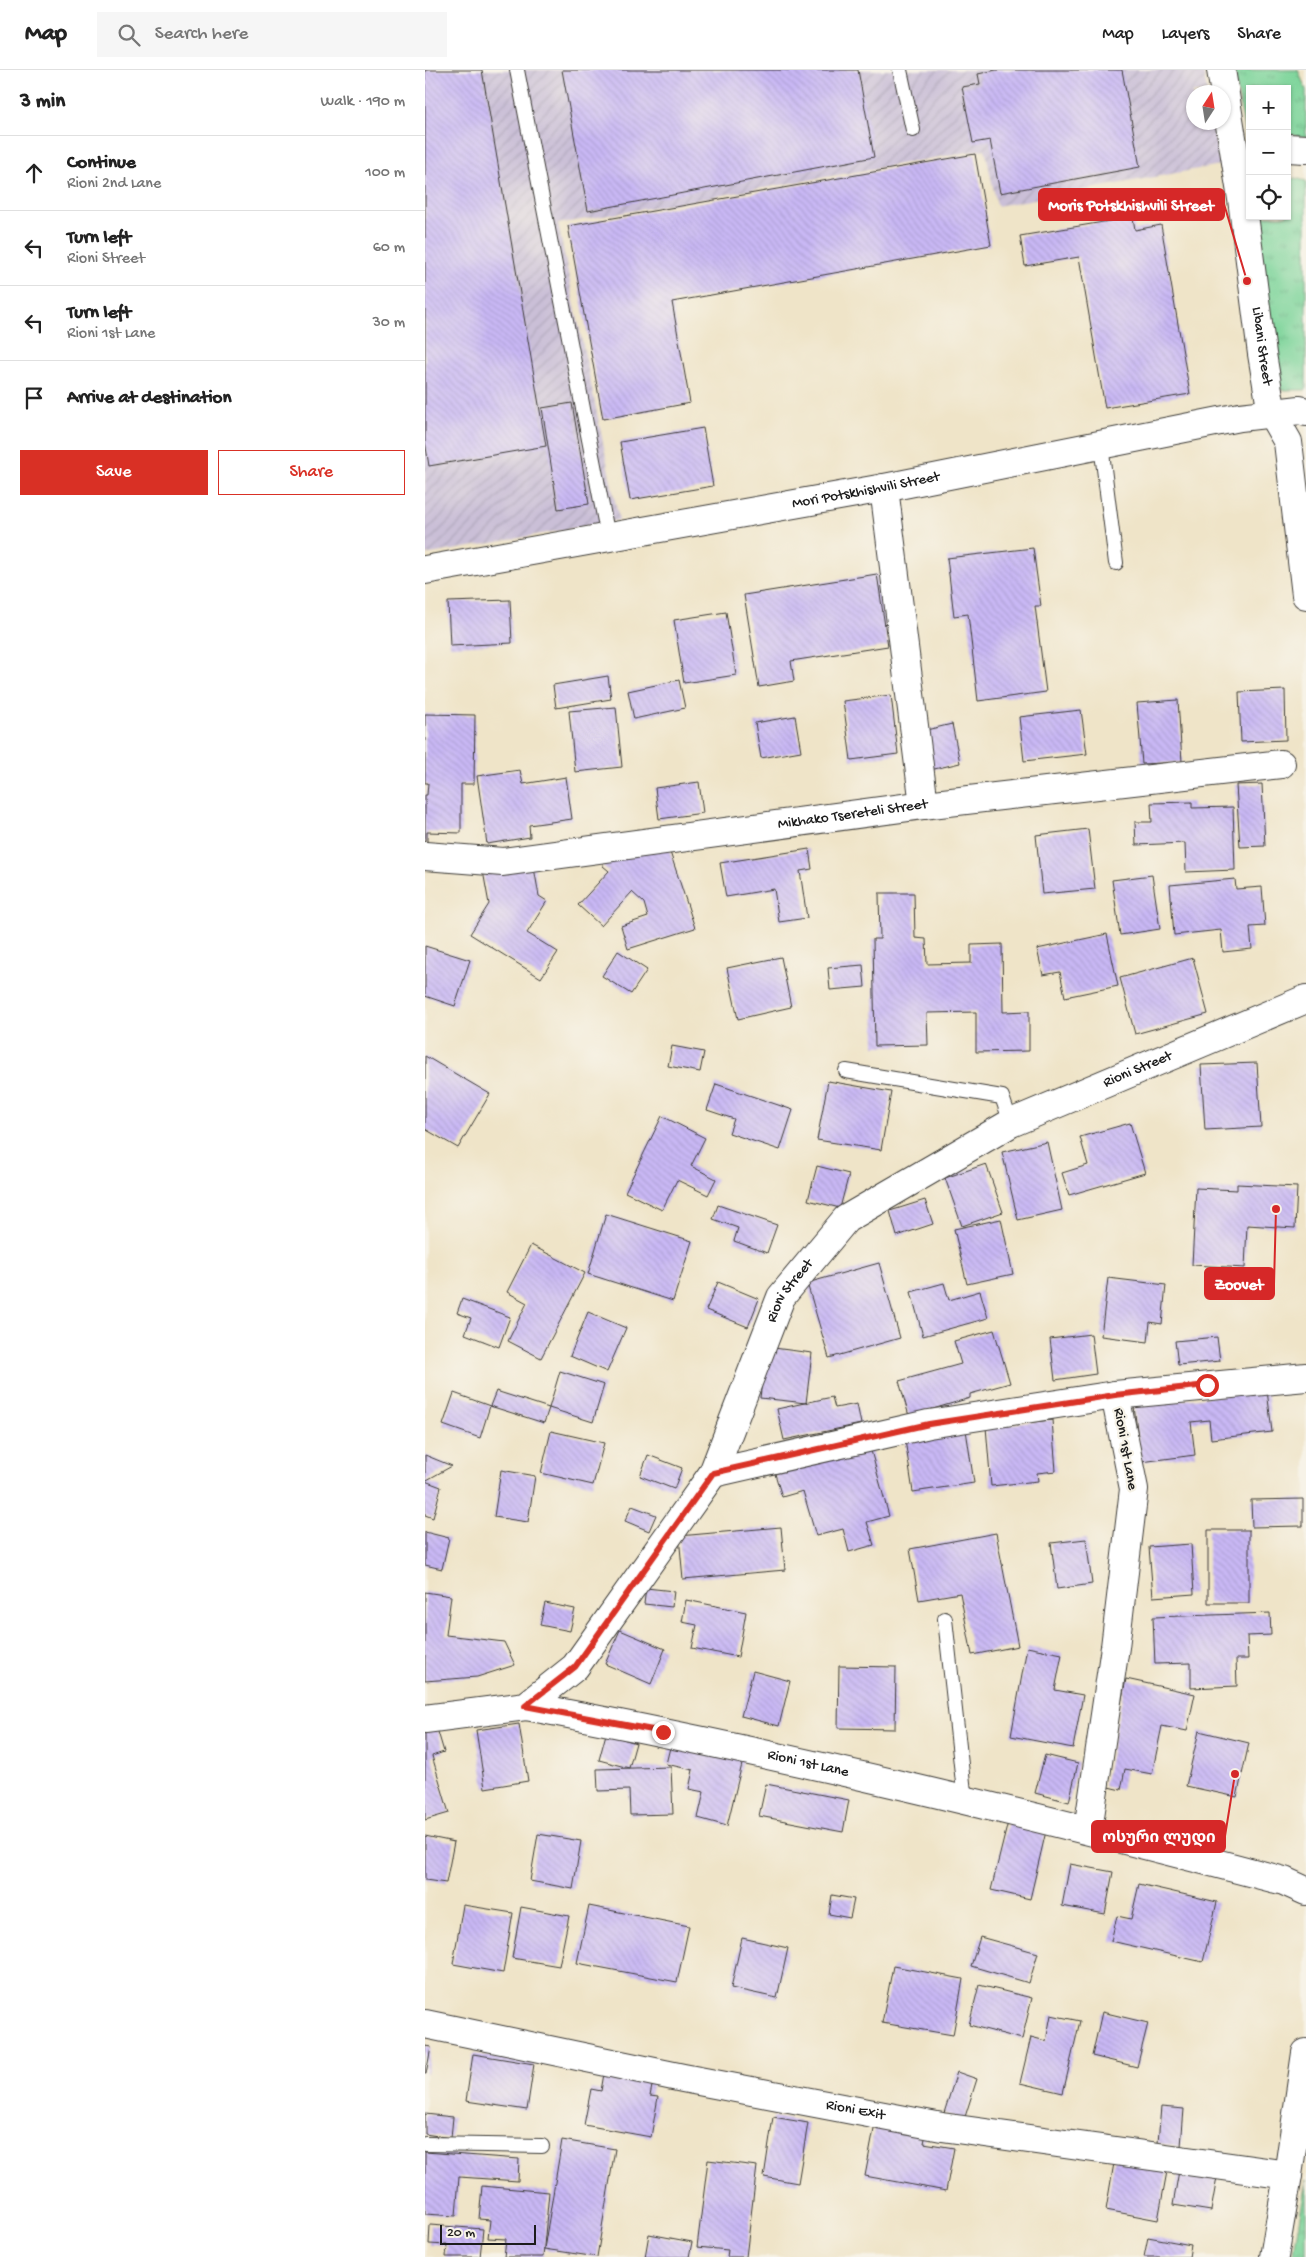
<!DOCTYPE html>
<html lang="en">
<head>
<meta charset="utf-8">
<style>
	:root { --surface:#fff; --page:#f6f6f6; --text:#222; --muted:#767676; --line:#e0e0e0; --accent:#d93025 }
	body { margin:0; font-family:"Gochi Hand","Noto Sans Georgian",sans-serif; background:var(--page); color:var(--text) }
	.controls { position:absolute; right:15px; top:15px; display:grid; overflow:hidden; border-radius:0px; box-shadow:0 1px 4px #0004 }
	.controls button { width:45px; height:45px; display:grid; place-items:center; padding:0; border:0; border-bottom:1px solid var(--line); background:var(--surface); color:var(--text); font:25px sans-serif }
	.compass { position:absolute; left:761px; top:15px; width:45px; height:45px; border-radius:50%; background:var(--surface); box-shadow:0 1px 4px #0004; rotate:12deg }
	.scale { position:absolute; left:15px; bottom:12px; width:96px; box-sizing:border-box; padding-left:5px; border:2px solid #1c1c1c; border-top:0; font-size:14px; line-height:18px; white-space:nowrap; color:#1c1c1c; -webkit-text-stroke:4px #f7f3e8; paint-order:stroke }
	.stop { position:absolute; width:15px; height:15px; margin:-11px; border:4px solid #d93025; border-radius:50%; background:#fff }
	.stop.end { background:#d93025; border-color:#fff; box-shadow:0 1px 5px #0008 }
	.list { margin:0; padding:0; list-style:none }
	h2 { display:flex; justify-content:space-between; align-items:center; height:65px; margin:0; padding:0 20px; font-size:21px }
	h2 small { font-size:16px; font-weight:400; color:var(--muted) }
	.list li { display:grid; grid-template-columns:32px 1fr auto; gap:15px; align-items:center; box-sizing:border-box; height:75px; padding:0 20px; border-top:1px solid var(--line) }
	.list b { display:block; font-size:19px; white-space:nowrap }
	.list p { margin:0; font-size:16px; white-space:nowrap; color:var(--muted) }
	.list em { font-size:16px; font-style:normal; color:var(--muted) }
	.actions { display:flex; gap:10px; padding:15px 20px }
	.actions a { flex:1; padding:11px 0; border:1px solid var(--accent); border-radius:0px; text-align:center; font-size:18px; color:var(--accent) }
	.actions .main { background:var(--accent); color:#fff }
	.icon { flex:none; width:28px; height:28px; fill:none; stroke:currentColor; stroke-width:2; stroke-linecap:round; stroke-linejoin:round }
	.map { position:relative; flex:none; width:881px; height:2187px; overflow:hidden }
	header { display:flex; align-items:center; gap:30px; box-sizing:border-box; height:70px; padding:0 25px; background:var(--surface); border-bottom:1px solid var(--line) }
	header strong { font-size:24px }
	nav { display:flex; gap:28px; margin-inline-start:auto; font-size:18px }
	.search { width:350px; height:45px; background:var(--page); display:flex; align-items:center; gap:12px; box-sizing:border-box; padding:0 18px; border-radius:0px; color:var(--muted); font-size:19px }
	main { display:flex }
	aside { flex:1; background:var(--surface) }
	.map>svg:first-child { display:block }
	.industrial { fill:url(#industrial-furrows) }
	.grass { fill:url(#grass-tufts); stroke:#4c785b }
	.building { fill:url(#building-back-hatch) }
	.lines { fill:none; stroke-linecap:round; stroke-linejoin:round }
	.service-casing { stroke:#3c3a36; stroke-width:16 }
	.minor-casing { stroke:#3c3a36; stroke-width:30 }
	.tertiary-casing { stroke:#3c3a36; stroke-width:30 }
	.secondary-casing { stroke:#3c3a36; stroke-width:30 }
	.service { stroke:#fff; stroke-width:14 }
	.minor { stroke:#fff; stroke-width:28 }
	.tertiary { stroke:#fff; stroke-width:28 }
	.secondary { stroke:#fff; stroke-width:28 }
	.route { stroke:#d93025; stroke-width:6 }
	.labels { text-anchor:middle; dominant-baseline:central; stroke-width:4.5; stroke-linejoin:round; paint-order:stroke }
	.street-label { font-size:15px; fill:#1c1c1c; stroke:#f7f3e8 }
	.leader { fill:none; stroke:#d62828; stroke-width:2 }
	.callout-dot { fill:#d62828; stroke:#f7f3e8; stroke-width:2 }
	.callout { fill:#d62828; stroke:#d62828; stroke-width:2 }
	.callout-label { font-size:16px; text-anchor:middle; font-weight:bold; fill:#fff }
</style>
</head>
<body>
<header>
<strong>Map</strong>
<div class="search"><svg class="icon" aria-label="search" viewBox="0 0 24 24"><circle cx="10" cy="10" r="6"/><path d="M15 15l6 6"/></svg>Search here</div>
<nav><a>Map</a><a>Layers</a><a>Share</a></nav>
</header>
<main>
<aside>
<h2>3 min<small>Walk · 190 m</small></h2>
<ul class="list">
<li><svg class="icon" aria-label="ahead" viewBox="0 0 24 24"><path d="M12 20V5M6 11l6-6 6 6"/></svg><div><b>Continue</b><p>Rioni 2nd Lane</p></div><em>100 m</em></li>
<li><svg class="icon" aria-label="left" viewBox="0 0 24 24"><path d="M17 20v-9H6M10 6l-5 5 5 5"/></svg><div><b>Turn left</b><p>Rioni Street</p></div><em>60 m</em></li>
<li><svg class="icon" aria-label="left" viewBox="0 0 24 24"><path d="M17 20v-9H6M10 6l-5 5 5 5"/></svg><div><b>Turn left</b><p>Rioni 1st Lane</p></div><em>30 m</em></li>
<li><svg class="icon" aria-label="arrive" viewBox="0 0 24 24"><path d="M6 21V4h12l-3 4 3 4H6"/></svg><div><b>Arrive at destination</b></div></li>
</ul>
<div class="actions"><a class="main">Save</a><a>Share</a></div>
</aside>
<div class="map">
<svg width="881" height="2187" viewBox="0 0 881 2187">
	<defs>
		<pattern id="industrial-furrows" width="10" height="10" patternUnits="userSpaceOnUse" patternTransform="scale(1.25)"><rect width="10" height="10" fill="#cabfd7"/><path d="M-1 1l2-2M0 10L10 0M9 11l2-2" fill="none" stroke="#ada4b8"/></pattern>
		<pattern id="grass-tufts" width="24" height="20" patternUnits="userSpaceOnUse" patternTransform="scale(1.25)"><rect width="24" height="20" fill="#7bd49a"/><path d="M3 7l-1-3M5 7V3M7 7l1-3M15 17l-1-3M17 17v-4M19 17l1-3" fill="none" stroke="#6ab584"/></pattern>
		<pattern id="building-back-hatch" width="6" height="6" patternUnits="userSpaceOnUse" patternTransform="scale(1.25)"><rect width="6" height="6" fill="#c9b8f5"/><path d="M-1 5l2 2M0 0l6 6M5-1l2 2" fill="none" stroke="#ac9ed1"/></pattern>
	</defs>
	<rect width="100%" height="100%" fill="#f7f3e8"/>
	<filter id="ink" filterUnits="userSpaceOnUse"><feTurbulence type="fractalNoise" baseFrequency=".02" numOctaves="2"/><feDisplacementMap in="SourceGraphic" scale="10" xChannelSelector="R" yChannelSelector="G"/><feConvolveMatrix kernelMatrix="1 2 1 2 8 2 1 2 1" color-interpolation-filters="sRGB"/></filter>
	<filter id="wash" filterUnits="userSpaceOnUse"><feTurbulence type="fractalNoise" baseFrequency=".0096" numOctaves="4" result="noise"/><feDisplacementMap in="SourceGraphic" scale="20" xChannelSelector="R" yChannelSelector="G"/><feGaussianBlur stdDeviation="1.12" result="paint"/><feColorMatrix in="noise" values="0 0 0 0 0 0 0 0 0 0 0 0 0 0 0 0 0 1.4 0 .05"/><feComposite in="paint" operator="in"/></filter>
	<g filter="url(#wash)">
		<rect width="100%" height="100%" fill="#efe4c8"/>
		<path class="industrial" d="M0,0H778L782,22H768V52L787,53L795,95L572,136L560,79L133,154L194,450L0,485Z"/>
		<path class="grass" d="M809,0H873L881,20V67L862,64V19H825V80L823,81Z
			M870,108L881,111V320H855L831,146H862V110Z
			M881,2110V2187H868Z"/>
		<g id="blocks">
			<path class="building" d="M0,0H57L121,376L4,396L0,371Z
				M137,0H433L449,87L163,141Z
				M571,0H697L715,97L575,123L565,70L548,73L537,17L555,14L553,4Z
				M550,84L566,175L247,232L265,333L178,349L143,156Z
				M708,147L710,160L736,155L765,324L680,338L654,187L600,196L595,166Z
				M147,333L164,434L133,439L117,338Z
				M278,358L288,416L205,430L195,372Z
				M608,478L616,536H610L621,622L553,631L543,544L529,546L522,488Z
				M452,504L463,576L366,591L369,611L334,617L319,525Z
				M85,530L87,573L25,576L23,532Z
				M301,542L311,605L259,613L249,550Z
				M183,606L186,629L131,638L128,615Z
				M254,610L260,638L209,649L203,621Z
				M860,620L861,670L816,672L814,622Z
				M466,625L473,684L426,690L418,631Z
				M753,630L757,692L717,694L712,633Z
				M191,637L197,697L150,702L144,641Z
				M656,640L662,684L599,691L594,647Z
				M0,644L50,645L49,714H36V763L2,762V772H0V725H2L3,713H0Z
				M370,646L376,681L336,688L330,653Z
				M527,654L535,693L505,700L497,661Z
				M95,700L98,714L141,707L147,749L104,755L105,767L62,774L52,706Z
				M274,712L278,743L234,749L230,718Z
				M837,714L840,776L815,777L811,715Z
				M767,732V738L808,737L810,800L761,802L760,773L711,775L710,752H727L726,733Z
				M663,759L670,819L617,824L611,765Z
				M242,773L270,858L203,879L196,856L223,847L219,833L207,822L176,856L153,835L184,801L178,796L179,782Z
				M384,779L387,799L375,801L382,848L354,852L349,819L301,827L295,793Z
				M108,792L114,826L122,831L102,863L133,882L116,908L45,864L64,834L58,801Z
				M727,805L735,859L695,865L687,810Z
				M810,809L811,819L837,817L840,856L825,857L827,879L798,882L796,860L749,865L745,815Z
				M454,823H489L490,868L501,869L502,894L546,893V875L577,874L578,942L604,941V981L551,982V942L502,943L503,975L450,976L448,869H455Z
				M682,864L693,916L640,927L635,902L618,905L612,879Z
				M0,876L45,890L30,936L0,926Z
				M193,881L222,900L206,924L177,906Z
				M356,887L366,937L313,949L302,898Z
				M768,888L783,944L710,964L695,908Z
				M438,895L440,917L405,920L403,898Z
				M247,976L279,982L275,1002L243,996Z
				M0,986L65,1024L33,1078L0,1059Z
				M832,993L836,1057L780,1060L776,995Z
				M403,1011L466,1022L456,1080L392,1070Z
				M291,1014L368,1040L355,1080L304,1063L309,1049L282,1040Z
				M237,1046L280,1068L266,1096L291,1109L283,1125L252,1110L237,1140L200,1122Z
				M705,1053L720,1103L644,1125L637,1103L663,1095L655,1067Z
				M622,1072L637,1140L593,1150L577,1082Z
				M561,1094L578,1142L537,1156L520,1108Z
				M392,1096L424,1104L415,1138L383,1130Z
				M812,1114L872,1117L870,1158L822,1155L820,1198L767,1195L771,1118L812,1120Z
				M500,1130L508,1154L472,1166L465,1141Z
				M293,1135L352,1155L342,1183L309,1171L313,1158L288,1149Z
				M181,1144L267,1171L248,1231L163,1204Z
				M576,1149L588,1204L542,1214L529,1159Z
				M106,1175L160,1203L116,1288L83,1271L102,1233L82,1222Z
				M454,1193L475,1268L404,1288L382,1213Z
				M683,1208L741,1215L737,1254L725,1252L723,1272L676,1266Z
				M293,1212L334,1229L323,1257L281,1240Z
				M519,1213L524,1230L555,1221L563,1248L498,1266L486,1222Z
				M37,1229L85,1247L74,1277L40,1264L46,1248L32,1243Z
				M163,1242L201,1258L182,1302L145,1286Z
				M569,1260L585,1313L545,1324V1328L484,1346L474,1311L536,1294L529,1271Z
				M666,1264L671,1304L630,1310L625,1269Z
				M792,1267L795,1291L753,1295L750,1271Z
				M341,1277L387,1283L381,1333L335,1328Z
				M135,1301L179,1315L168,1352L124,1338Z
				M842,1320L847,1362L786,1369L784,1350L766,1352L770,1385L716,1392L709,1336Z
				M71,1321L124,1338L119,1353L65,1336Z
				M29,1323L65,1336L55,1368L18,1355Z
				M407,1327L410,1338L432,1334L436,1354L359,1370L352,1339Z
				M627,1350L631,1401L612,1403L613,1411L566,1416L561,1357Z
				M541,1360L549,1413L488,1422L480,1370Z
				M126,1361L179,1373L168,1415L116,1403Z
				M445,1377L464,1446L442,1452L449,1475L424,1482L418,1459L391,1466L378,1421L357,1427L347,1394Z
				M0,1385L27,1396L0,1411L16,1417L8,1448L0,1445Z
				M223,1385L257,1398L249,1419L215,1406Z
				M76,1400L110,1406L103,1452L69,1447Z
				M878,1429V1456L827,1457L826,1430Z
				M207,1436L231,1445L224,1461L200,1451Z
				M356,1457L360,1500L258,1509L254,1466Z
				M783,1460H824V1533H783Z
				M0,1462L24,1468L17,1499L0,1495Z
				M571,1463L593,1576L547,1585L535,1523L494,1530L485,1479Z
				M661,1469L667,1514L632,1519L626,1473Z
				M766,1474L769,1524L728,1527L724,1477Z
				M221,1518L249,1521L247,1537L219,1534Z
				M0,1522L26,1526L21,1565L79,1572L90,1595L52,1607L0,1611Z
				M261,1530L321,1542L313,1587L267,1578L272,1555L257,1552Z
				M120,1533L150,1539L145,1561L115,1555Z
				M845,1543L846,1565L822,1566L823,1589H811L812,1616L766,1618V1593L730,1594L728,1547Z
				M195,1560L240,1579L226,1614L180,1594Z
				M602,1577L637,1584L630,1620L658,1625L648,1678L586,1666Z
				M414,1596L471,1597L470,1659L413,1658Z
				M328,1601L365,1611L354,1656L316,1646Z
				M701,1609L770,1624L762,1661L737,1656L727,1704L700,1699L696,1720L679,1716Z
				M94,1654L103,1711L60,1718L51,1660Z
				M11,1655L19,1682L7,1686L24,1743L0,1750V1658Z
				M774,1661L824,1673L812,1727L761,1716Z
				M181,1664L211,1673L204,1698L174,1690Z
				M247,1669L319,1686L302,1756L273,1748L279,1722L264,1719L268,1700L241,1694Z
				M620,1685L653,1693L644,1732L610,1723Z
				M246,1697L248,1744L205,1745L204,1720L173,1721L172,1699Z
				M341,1714L424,1730L418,1762L334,1746Z
				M584,1748L622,1757L605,1829L566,1820Z
				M113,1764L156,1771L148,1819L105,1811Z
				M0,1766L29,1772L21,1813L0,1810Z
				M645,1794L688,1802L680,1844L637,1836Z
				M714,1814L792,1832L778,1892L686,1871L692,1846L706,1849Z
				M407,1825L429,1829L425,1848L404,1844Z
				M38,1835L88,1843L78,1903L28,1894Z
				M164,1836L264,1856L252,1912L152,1893Z
				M96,1837L144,1846L134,1896L87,1888Z
				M555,1867L613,1883L604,1913L546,1896Z
				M317,1868L363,1878L352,1928L306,1918Z
				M468,1896L538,1909L528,1965L457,1953Z
				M554,1915L607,1928L597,1969L544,1955Z
				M677,1942L723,1953L712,1997L667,1986Z
				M626,1945L655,1951L638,2023L595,2013L606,1967L621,1971Z
				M0,1976L6,1977L1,2004H0Z
				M48,1984L109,1994L102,2040L41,2031Z
				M180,1998L229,2006L225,2026L233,2027L226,2067L159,2055L166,2019L176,2021Z
				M532,2002L552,2009L539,2050L519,2043Z
				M736,2037L759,2039L756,2076L733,2073Z
				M0,2044L28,2047L26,2068L0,2064Z
				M348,2047L383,2053L373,2113L339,2107Z
				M450,2054L501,2064L499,2073L529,2078L521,2121L440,2106Z
				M137,2070L190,2079L172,2187L119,2179Z
				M0,2082L94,2089L93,2111L34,2107L31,2146L0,2144Z
				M690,2087L743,2096L733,2150L681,2140Z
				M283,2090L332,2096L321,2187H302L303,2180L272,2177Z
				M755,2095L793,2102L786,2141L748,2135Z
				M57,2116L124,2122L118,2187H79L81,2169L63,2168L65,2150L54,2149Z
				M5,2155L58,2159L55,2187H21L22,2175L4,2174Z
				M224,2164L267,2172L264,2187H220Z
				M723,2167L766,2175L764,2187H719Z"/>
		</g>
	</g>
	<g filter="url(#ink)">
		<use href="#blocks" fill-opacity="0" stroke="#3c3a36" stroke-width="1"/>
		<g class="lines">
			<defs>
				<path id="service" d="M92,0L183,467
					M475,0L488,60
					M676,375L691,493
					M421,1001L577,1027L586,1053
					M520,1549L540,1731
					M0,2074L117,2076"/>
				<g id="minor">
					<path d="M459,418L499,735"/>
					<path id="s1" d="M0,786L78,792L499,735L856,694"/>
					<path d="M288,1403L504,1354L690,1325L881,1307"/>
					<path id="s2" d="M101,1636C356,1683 608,1745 859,1811L881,1821"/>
					<path id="s3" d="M0,1649L101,1636L150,1597L288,1403L356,1227L421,1149L586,1053L881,929"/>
					<path d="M663,1760L690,1577L709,1419L690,1325"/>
					<path id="s4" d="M0,1954L258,2008L517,2057L863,2105"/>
				</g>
				<g id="tertiary">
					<path id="s5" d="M796,0L817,129L837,284L847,344"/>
					<path d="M862,78L881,79"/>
				</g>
				<g id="secondary">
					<path d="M847,344L863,372L881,525"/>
					<path id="s6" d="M0,500L459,418L815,347L875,340L881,342"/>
					<path d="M849,2187L863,2105L881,1983"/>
				</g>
			</defs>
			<use href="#service" class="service-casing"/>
			<use href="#minor" class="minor-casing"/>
			<use href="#tertiary" class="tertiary-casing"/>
			<use href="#secondary" class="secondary-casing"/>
			<use href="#service" class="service"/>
			<use href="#minor" class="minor"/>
			<use href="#tertiary" class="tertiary"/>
			<use href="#secondary" class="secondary"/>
		</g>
	</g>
	<g class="lines" filter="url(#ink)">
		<path class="route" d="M238,1662L100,1636L150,1597L288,1403L504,1354L690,1325L782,1315"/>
	</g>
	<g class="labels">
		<g class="street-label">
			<text stroke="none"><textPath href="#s5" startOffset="279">Libani Street</textPath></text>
			<text stroke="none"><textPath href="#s6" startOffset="448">Mori Potskhishvili Street</textPath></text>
			<text stroke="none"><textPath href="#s1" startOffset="431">Mikhako Tsereteli Street</textPath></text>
			<text stroke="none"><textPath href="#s3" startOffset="1021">Rioni Street</textPath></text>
			<text stroke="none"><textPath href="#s3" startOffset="601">Rioni Street</textPath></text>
			<text transform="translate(700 1379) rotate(80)">Rioni 1st Lane</text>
			<text stroke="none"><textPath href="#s2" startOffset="288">Rioni 1st Lane</textPath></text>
			<text stroke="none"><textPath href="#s4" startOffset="439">Rioni Exit</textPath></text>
		</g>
	</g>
	<path class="leader" d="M822 211L799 134M851 1139L849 1214M810 1704L800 1766"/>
	<g class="callout-dot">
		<circle cx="822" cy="211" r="5"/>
		<circle cx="851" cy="1139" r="5"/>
		<circle cx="810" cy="1704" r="5"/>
	</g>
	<g class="callout">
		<rect x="614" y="119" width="185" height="31" rx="5"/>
		<rect x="780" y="1198" width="69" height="31" rx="5"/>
		<rect x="667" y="1751" width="133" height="31" rx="5"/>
	</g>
	<g class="callout-label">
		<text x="706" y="140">Moris Potskhishvili Street</text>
		<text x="814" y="1219">Zoovet</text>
		<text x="734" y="1772">ოსური ლუდი</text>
	</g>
</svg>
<div class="controls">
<button>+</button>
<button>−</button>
<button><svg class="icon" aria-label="locate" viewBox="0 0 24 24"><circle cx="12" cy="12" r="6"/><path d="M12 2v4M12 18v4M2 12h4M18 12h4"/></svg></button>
</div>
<svg class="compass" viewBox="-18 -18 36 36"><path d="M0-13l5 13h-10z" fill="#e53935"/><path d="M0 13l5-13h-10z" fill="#767676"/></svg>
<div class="scale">20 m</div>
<div class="stop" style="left:782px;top:1315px"></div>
<div class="stop end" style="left:238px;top:1662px"></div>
</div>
</main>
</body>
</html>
